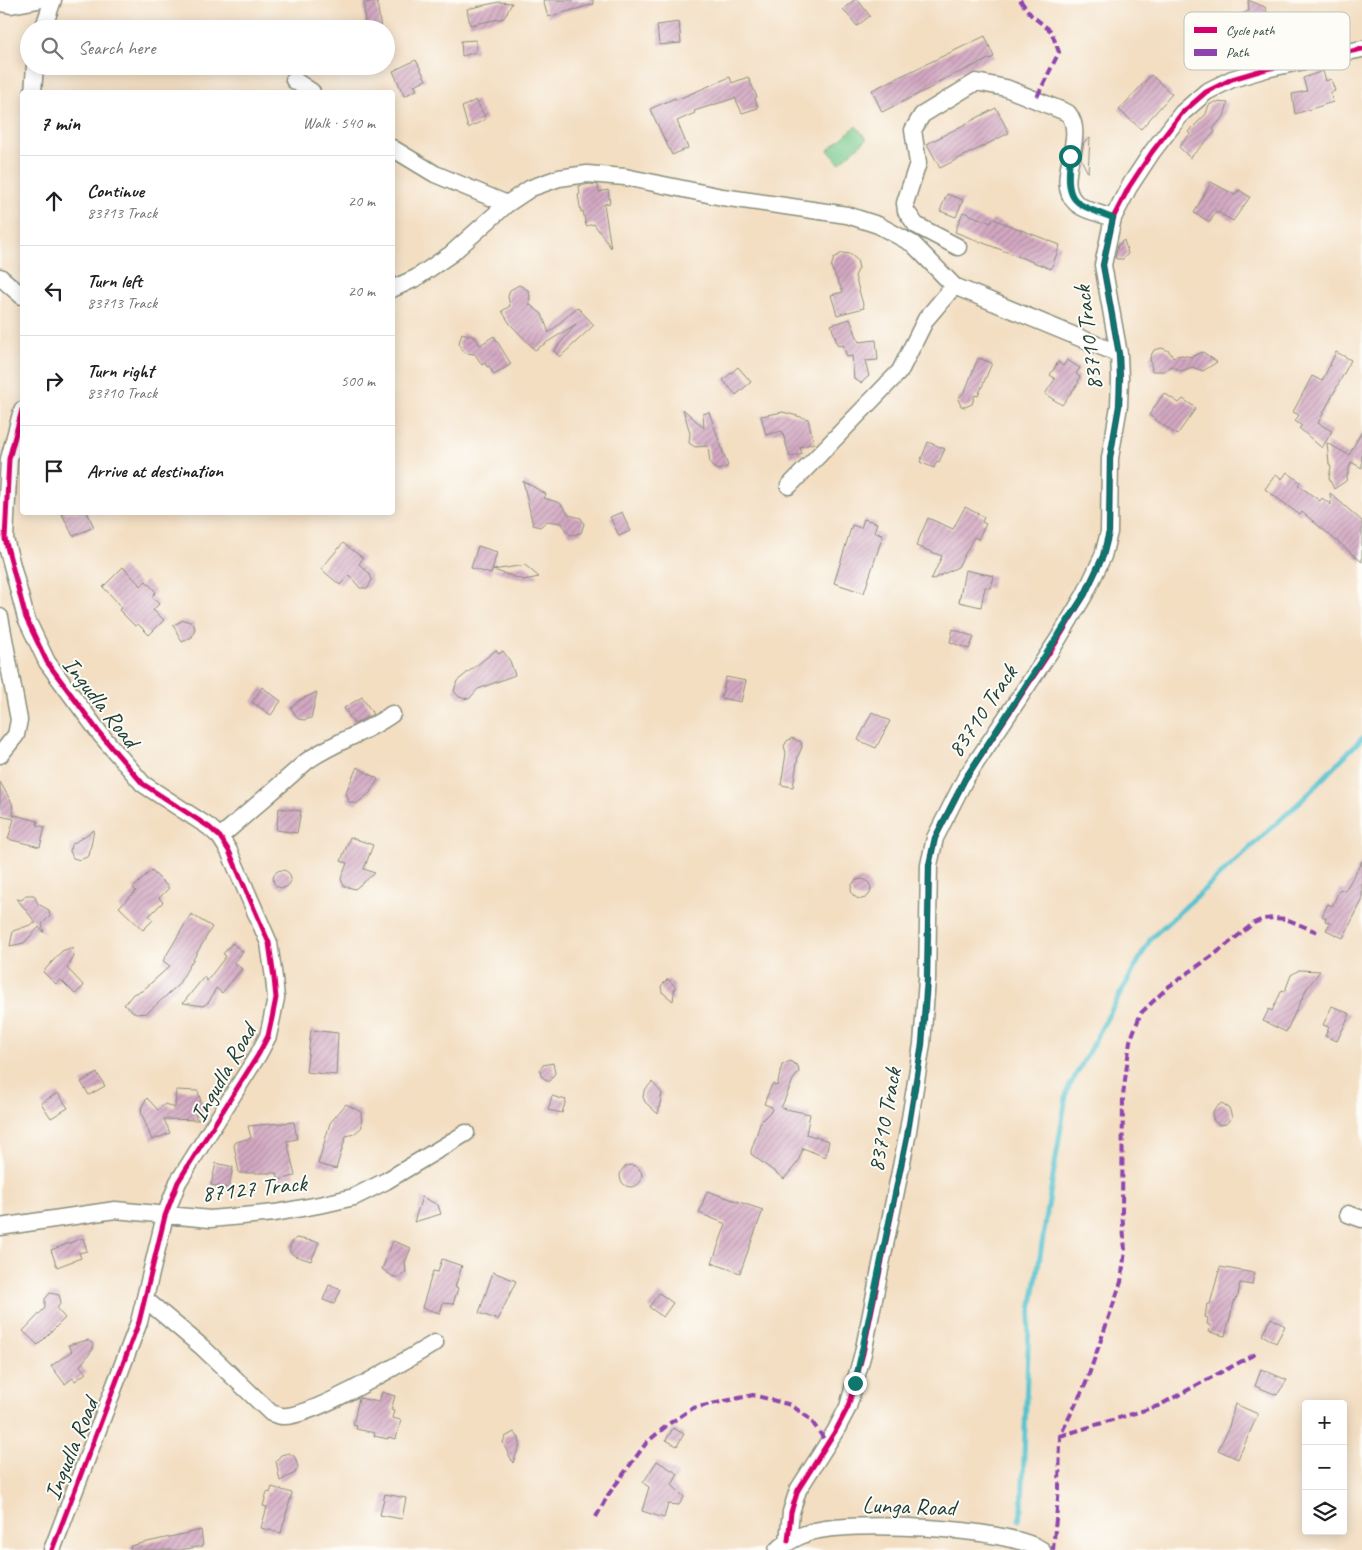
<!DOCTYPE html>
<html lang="en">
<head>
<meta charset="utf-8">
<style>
	:root { --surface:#fff; --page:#f6f6f6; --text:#202124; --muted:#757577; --line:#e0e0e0 }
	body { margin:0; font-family:Caveat,sans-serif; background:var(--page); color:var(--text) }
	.controls { position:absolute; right:15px; bottom:15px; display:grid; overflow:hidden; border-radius:5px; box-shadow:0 2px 12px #0003 }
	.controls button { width:45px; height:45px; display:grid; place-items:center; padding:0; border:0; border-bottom:1px solid var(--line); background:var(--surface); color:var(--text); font:25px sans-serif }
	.stop { position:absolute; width:15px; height:15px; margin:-11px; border:4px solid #0f766e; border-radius:50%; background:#fff }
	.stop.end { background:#0f766e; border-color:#fff; box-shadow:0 1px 5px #0008 }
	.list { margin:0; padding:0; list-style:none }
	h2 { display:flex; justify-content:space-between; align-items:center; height:65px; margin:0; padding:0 20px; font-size:21px }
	h2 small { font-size:16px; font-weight:400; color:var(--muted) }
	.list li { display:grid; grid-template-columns:32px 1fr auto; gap:15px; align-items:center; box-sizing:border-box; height:90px; padding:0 20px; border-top:1px solid var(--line) }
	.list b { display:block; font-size:19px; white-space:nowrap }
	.list p { margin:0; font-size:16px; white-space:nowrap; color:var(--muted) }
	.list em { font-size:16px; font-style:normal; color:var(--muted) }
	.icon { flex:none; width:28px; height:28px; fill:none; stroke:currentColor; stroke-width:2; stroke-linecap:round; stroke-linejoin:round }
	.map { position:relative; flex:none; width:1362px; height:1550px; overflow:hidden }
	.search { position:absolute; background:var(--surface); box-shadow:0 2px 12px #0003; left:20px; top:20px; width:375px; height:55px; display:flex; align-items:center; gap:12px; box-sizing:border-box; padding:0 18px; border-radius:28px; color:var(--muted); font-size:19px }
	.panel { position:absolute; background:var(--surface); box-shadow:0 2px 12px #0003; left:20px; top:90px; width:375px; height:425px; border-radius:5px }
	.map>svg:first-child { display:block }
	.garden { fill:#77c98b; stroke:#4b8360 }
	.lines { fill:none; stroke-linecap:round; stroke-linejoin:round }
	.stream { stroke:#56c2cf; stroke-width:5 }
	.building { fill:url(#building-hatch) }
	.minor-casing { stroke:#898e7b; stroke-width:19 }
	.minor { stroke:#fff; stroke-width:16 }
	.quiet { stroke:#8e44ad; stroke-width:4; stroke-dasharray:8 4; stroke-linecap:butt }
	.cycleway-casing { stroke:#fdfcf7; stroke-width:8 }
	.cycleway { stroke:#d6006c; stroke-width:5 }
	.route { stroke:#0f766e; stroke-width:6 }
	.labels { text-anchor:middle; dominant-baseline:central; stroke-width:4; stroke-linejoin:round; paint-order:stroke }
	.street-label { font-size:24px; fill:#1f3d34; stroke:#fdfcf7 }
	.key { fill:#fdfcf7; stroke:#bac3bc; stroke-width:1 }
	.key-label { font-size:14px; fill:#1f3d34 }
</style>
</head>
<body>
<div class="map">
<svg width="1362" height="1550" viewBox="0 0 1362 1550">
	<defs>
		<pattern id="building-hatch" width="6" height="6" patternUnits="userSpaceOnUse" patternTransform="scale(1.25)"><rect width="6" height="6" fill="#d3a8c2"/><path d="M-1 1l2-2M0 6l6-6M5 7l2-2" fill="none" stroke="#ab8a9e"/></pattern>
	</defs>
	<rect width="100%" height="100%" fill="#fdfcf7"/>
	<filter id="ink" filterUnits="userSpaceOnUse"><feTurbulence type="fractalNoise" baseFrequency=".02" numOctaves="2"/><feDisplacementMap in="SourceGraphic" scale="10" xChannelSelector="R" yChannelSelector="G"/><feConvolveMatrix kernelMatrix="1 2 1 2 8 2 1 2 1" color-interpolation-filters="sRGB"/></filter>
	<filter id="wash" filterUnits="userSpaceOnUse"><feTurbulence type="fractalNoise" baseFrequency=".0096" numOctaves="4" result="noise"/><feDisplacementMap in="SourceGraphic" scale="20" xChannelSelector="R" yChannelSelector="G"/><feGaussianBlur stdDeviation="1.12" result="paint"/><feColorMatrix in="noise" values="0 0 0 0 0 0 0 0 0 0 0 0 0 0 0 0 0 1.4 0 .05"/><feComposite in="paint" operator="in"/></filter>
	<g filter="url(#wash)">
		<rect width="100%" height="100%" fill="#f3dec2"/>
		<path class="garden" d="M856,126L867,139L839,163L828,150Z"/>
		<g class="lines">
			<path class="stream" d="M1019,1520L1022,1509L1029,1323L1067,1091L1151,938L1303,799L1362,738"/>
		</g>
		<g id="blocks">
			<path class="building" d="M543,0H593L594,4L548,17Z
				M854,0H858L870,16L857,26L843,9Z
				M1248,0L1265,7L1268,14L1266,19L1255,26L1257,30L1239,37L1232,18L1249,11Z
				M377,1L381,29H365L364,3Z
				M499,2L512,3L504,18L470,25L467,9Z
				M679,22L681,43L659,45L657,25Z
				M985,36L994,57L933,84L934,86L882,112L872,90Z
				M476,40V52L462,56L461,41Z
				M416,60L426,80L414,85L417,90L404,96L393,71Z
				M1323,71L1326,81L1331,79L1335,91L1330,93L1333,102L1295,114L1292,94L1307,91L1303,78Z
				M1151,75L1172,94L1141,129L1119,110Z
				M730,77L732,83L748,77L757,97L755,98L758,108L742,113L735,98L694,111L695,113L677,121L688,148L672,155L650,109L675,98L676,100Z
				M476,100L486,119L468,128L462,107Z
				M1215,102L1228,103L1224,116L1213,129L1215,132L1190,158L1179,147L1190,134L1188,132L1206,114L1209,105Z
				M996,108L1009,133L940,168L927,144Z
				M1090,138L1088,173L1081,159L1084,142Z
				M1211,182L1235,195L1239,190L1250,197L1233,221L1216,211L1210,222L1194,213Z
				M590,184L598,185L599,192L608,190L610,203L604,204L611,248L594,224L586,226L583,211L581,212L578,195L580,194L579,186Z
				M947,194L963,200L956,217L940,211Z
				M963,212L991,223L993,219L1060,245L1051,269L955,232Z
				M1124,240L1128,254L1123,259H1118L1115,258L1118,245Z
				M842,253L850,254L857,260L859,268L855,276L864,308L837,315L831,295L843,292L831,267L834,258Z
				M519,285L528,290L530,297L529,304L542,314L549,333L577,307L594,325L560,357L554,351L576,324L535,350L510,324L502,311L510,306L508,297L510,290Z
				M850,319L859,342L876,340L878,360L865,361L869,376L861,383L854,379L852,356L847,357L843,345L838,346L831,325Z
				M462,333L475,337L480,345L494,336L511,364L494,375L489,366L487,367L485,363L482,365L475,354L466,353L461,349L459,343Z
				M1162,348L1169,351L1173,357L1182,355L1191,357L1203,352L1217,362L1203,371L1192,367L1181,371L1172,366L1164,371H1152L1150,357L1154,350Z
				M1336,352L1351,360L1318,423L1332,431L1322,448L1299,428L1302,426L1295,421L1299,415L1293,412L1312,376L1322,381Z
				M978,358L992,363L978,396L975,395L972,404L965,407L961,406L958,399L965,391Z
				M1067,360L1080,368L1076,374L1080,377L1078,381L1079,382L1062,405L1045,394L1055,379L1050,375L1058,362L1063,366Z
				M738,367L751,382L736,395L723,380Z
				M1164,393L1179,403L1183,399L1196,408L1177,435L1149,415Z
				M683,409L704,428L703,414L709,412L728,466L719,470L714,468L710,464L708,446L695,447L689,443L690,433Z
				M783,412L808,419L814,443L800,447L802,454L790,457L782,431L766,435L761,416Z
				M1362,431V468L1351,462L1346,481L1334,489L1329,478L1331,467L1329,464L1327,443L1349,455Z
				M928,442L945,449L939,462L937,461L934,468L920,462Z
				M1287,472L1300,482L1298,485L1320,501L1322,498L1331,505L1330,493L1362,521V562L1302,512L1300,515L1265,489L1276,474L1282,479Z
				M523,481L546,494L544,498L560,503L569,515L581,518L584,524L581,533L571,535L566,531L562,523L547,521L540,527L533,525Z
				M965,507L984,517L982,522L986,524L978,539L974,537L958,567L931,580L942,556L916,546L928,518L953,529Z
				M61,512H87L94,527L73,536Z
				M622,512L630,531L619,536L610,517Z
				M864,519L877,523L874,532L883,535L864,593L834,583L852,525L861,528Z
				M343,543L363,558L359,564L370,574L372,580L368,588H360L349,575L340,585L321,569Z
				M478,546L497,552L491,574L471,568Z
				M525,565L539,577L524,580L493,570Z
				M123,567L141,586L146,581L156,592L152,596L159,604L153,610L164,620L149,635L138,624L135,626L119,610L122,607L103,587Z
				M965,570L994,576L991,588L985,587L981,607L959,602Z
				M184,620L193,623L195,629L192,637L182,642L173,625Z
				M953,629L974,637L969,649L950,642Z
				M496,650L499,654L503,651L510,661L515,675L478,689L469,699L459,697L454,691L457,681Z
				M726,677L746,681L741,702L721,698Z
				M262,687L281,701L271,715L252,702Z
				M317,692L311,718L304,720L298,719L291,708L298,701Z
				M362,697L373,714L354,724L344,708Z
				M872,712L890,721L876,748L858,740Z
				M792,738L801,742L802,747L798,756L793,787L781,785L786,753L784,746L787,741Z
				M357,767L378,779L370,793L356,804L349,802L346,792Z
				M0,782L12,803L14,817L15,815L38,821L37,825L45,827L40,847L8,839L14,819L0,816Z
				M279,808L301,811L297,833L276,830Z
				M94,830L89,856L80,860L73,858L70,851L71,845Z
				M350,837L373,845L364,869L375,873L355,889L344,886L341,879L347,863L341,861Z
				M1362,861V901L1343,938L1326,930L1330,923L1325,921L1326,918L1322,916L1328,904L1332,906L1340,889L1345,891Z
				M273 879a9 9 0 1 1 18 0a9 9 0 1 1-18 0Z
				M151,870L169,888L159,898L163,902L149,916L153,920L143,930L119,907L136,891L133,888Z
				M851 889a10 10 0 1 1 20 0a10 10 0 1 1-20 0Z
				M26,895H34L38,904L49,910L50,916L42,924L44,933L39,927L24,943L10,946L13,931L36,923L17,899L22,900Z
				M191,914L212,927L204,941L178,985L147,1013L136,1014L124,1005L133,994L142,991L170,966L163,961Z
				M232,943L243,952L234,963L242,969L222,993L216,988L209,1002L203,1006L183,1003L204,977L207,981L226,956L223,954Z
				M73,947L74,957L67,968L84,986L75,994L60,979L56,984L43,972L62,951Z
				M1299,970L1320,971L1307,988L1286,1032L1263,1021L1269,1009L1272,1011L1282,990L1285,991L1291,975Z
				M668,979L675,986L673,1001L662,992L661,986Z
				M1332,1006L1350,1014L1337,1041L1325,1036L1329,1027L1323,1025Z
				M311,1030L338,1033L336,1075L306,1072Z
				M790,1061L798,1066L799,1072L793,1080L781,1108L810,1114L806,1134L829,1141L825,1157L803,1148L798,1162L784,1179L751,1154V1151L761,1121L772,1110V1107L764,1104L772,1084L777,1086L782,1065Z
				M553,1063L555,1073L549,1082L541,1076L540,1069L543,1065Z
				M97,1073L105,1086L89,1095L81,1082Z
				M652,1082L662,1093L658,1114L645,1102L643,1097L644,1091Z
				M176,1090L198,1091L201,1102L200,1115H195V1117L199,1120L164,1119L170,1133L152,1140L141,1112L142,1106L147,1098L158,1110L165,1104L175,1108Z
				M58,1093L68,1108L51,1118L41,1103Z
				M552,1096L566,1100L562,1113L548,1110Z
				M1222,1103L1229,1108L1232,1117L1226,1124L1219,1125L1214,1121L1212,1114L1215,1108Z
				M346,1104L361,1112L362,1127L354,1134L346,1136L336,1169L318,1164L330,1123Z
				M294,1122L297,1139L287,1141L295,1176L279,1180L277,1173H239L234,1145L236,1142L251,1138L248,1126Z
				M216,1163L233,1167L229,1188L211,1185Z
				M620 1176a11 11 0 1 1 22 0a11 11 0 1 1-22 0Z
				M707,1191L763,1210L740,1273L712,1263L726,1224L699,1213Z
				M422,1197L438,1205L441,1214L414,1222Z
				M83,1238L87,1251L79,1253L81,1258L57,1267L51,1250Z
				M296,1238L319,1242L311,1261L295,1256L290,1252V1245Z
				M393,1241L411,1248L405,1262L406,1272L398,1278L392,1276L382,1269Z
				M442,1259L462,1266L455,1287L458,1288L453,1304L443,1303L440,1313L422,1308L433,1271L438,1272Z
				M1220,1267L1254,1273L1252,1285L1240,1283L1238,1296L1235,1299L1225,1336L1209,1332L1210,1325L1207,1324L1208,1318L1205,1317L1207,1304H1210Z
				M493,1272L516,1281L498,1320L479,1313Z
				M329,1285L341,1290L334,1304L323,1300Z
				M50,1293L59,1295L61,1302L57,1309L65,1318L38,1345L23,1331L45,1308V1299Z
				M659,1293L673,1303L663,1317L649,1307Z
				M1271,1318L1285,1326L1276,1343L1262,1335Z
				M88,1340L93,1344V1349L80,1366L86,1373L75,1381L73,1378L65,1384L51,1366L72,1351L68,1345Z
				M1261,1369L1287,1380L1277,1395L1255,1386Z
				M382,1392L395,1396L391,1410L394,1411L392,1418L401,1420L396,1439L388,1437V1439L374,1436L375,1433L356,1429L357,1426L353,1425L359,1398L379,1402Z
				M1235,1404L1258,1414L1238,1459L1218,1450L1228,1430Z
				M673,1428L684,1434L677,1446L666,1440Z
				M514,1432L519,1438L520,1444L513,1463L503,1443L505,1437Z
				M289,1453L295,1457L298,1467L295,1473L280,1481L276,1461L281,1455Z
				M657,1461L678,1474L672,1485L684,1497L679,1505L668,1504L664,1518L642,1511L649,1487L643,1483Z
				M272,1487L292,1493L281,1533L261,1528L267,1507L263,1506L267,1492L270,1493Z
				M385,1494L406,1498L402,1519L380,1515Z
				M201,1530L203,1546L181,1550H131L130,1546Z"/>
		</g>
	</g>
	<g filter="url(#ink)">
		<use href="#blocks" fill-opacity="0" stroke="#898e7b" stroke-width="1"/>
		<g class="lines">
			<defs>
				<path id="minor" d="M0,3L11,5L38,0
					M43,29L53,0
					M294,80L312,92
					M33,92L35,66
					M392,148L435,174L507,204
					M958,247L916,225L906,211L905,203L918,163L913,130L922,115L976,82L1006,88L1068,113C1088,137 1052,181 1076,203C1085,211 1102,214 1113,218
					M0,277L22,296
					M392,289L416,278L451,254L507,204L531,188L559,178L587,174L625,177L722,197L847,215L878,225L913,244L954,286L1119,354
					M22,410L9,459L5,539L26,618L47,662L101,735L143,784L209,827L220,837L229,851L269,943L274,978L276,998L272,1018L268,1036L258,1055L178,1182L165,1216L139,1322L52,1550
					M789,486L900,371L926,319L954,286
					M0,617L19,720L16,735L0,755
					M220,837L307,761C334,742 366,733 392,714
					M1348,1214L1362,1219
					M0,1227L115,1210L210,1219L275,1213L324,1204L354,1197L386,1181L466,1133
					M145,1299L202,1347L271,1413C275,1414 279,1416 282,1416C311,1419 407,1359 435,1343
					M788,1541L791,1512L798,1490L836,1430L848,1407L863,1353L907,1137L922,1044L927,980L929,865L935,838L965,779L1057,641L1085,594L1103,556L1109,532L1110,458L1119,406L1120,378L1119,354L1103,265L1113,218L1129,187L1152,152L1182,113L1206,92L1232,79L1266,69L1362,49
					M777,1550C787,1542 798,1536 811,1532C852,1520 1006,1527 1042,1550"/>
			</defs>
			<use href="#minor" class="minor-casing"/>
			<use href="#minor" class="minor"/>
			<path class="quiet" d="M1020,0L1031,15L1051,31L1059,52L1036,99
				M1060,1436L1158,1406L1257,1353
				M596,1517L608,1495L647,1442L670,1423L693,1408L753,1395L791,1405L810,1419L827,1443
				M1053,1550L1059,1488L1060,1436L1086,1383L1121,1282L1125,1251L1122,1211L1123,1096L1130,1041L1141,1013L1168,987L1215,954L1254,923L1263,919L1274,918L1286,919L1317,932"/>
			<defs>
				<path id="cycleway" d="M22,410L9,459L5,539L26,618L47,662L101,735L143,784L209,827L220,837L229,851L269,943L274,978L276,998L272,1018L268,1036L258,1055L178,1182L165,1216L139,1322L52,1550
					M788,1541L791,1512L798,1490L836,1430L848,1407L863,1353L907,1137L922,1044L927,980L929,865L935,838L965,779L1057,641L1085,594L1103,556L1109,532L1110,458L1119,406L1120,378L1119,354L1103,265L1113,218L1129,187L1152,152L1182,113L1206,92L1232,79L1266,69L1362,49"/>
			</defs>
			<use href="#cycleway" class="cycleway-casing"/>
			<use href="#cycleway" class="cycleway"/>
		</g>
	</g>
	<g class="lines" filter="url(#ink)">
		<path class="route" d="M855,1383L907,1137L922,1044L927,980L929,865L935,838L965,779L1085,594L1103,556L1109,532L1110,458L1119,406L1120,378L1119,354L1103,265L1113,218C1071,202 1066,203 1070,156"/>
	</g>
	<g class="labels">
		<g class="street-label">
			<text transform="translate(1088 338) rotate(-97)">83710 Track</text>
			<text transform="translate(101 702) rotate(52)">Ingudla Road</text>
			<text transform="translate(982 711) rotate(-56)">83710 Track</text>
			<text transform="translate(223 1073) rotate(-60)">Ingudla Road</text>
			<text transform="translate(884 1120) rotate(-80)">83710 Track</text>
			<text transform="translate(254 1188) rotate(-6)">87127 Track</text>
			<text transform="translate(71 1449) rotate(-68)">Ingudla Road</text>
			<text transform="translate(909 1506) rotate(2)">Lunga Road</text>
		</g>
	</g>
	<rect x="1184" y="12" width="166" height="58" rx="8" class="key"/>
	<rect x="1194" y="27" width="23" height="6" fill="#d6006c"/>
	<rect x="1194" y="49" width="23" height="7" fill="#8e44ad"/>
	<g class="key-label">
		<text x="1226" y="35">Cycle path</text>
		<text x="1226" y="57">Path</text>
	</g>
</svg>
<div class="controls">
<button>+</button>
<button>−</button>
<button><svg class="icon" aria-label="layers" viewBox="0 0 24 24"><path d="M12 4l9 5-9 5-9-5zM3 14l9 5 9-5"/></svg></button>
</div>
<div class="stop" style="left:1070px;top:156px"></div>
<div class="stop end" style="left:855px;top:1383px"></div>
<div class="search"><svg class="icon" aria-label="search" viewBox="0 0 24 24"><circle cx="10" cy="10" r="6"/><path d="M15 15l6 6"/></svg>Search here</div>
<section class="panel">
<h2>7 min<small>Walk · 540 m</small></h2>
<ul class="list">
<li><svg class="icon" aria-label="ahead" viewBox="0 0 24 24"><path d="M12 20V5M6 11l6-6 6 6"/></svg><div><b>Continue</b><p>83713 Track</p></div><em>20 m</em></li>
<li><svg class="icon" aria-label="left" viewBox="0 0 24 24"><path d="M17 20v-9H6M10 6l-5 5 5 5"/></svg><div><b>Turn left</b><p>83713 Track</p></div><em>20 m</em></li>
<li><svg class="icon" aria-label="right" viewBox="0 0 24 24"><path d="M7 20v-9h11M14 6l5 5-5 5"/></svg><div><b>Turn right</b><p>83710 Track</p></div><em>500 m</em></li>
<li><svg class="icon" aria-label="arrive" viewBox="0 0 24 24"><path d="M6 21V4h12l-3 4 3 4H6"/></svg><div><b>Arrive at destination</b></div></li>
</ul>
</section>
</div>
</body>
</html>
